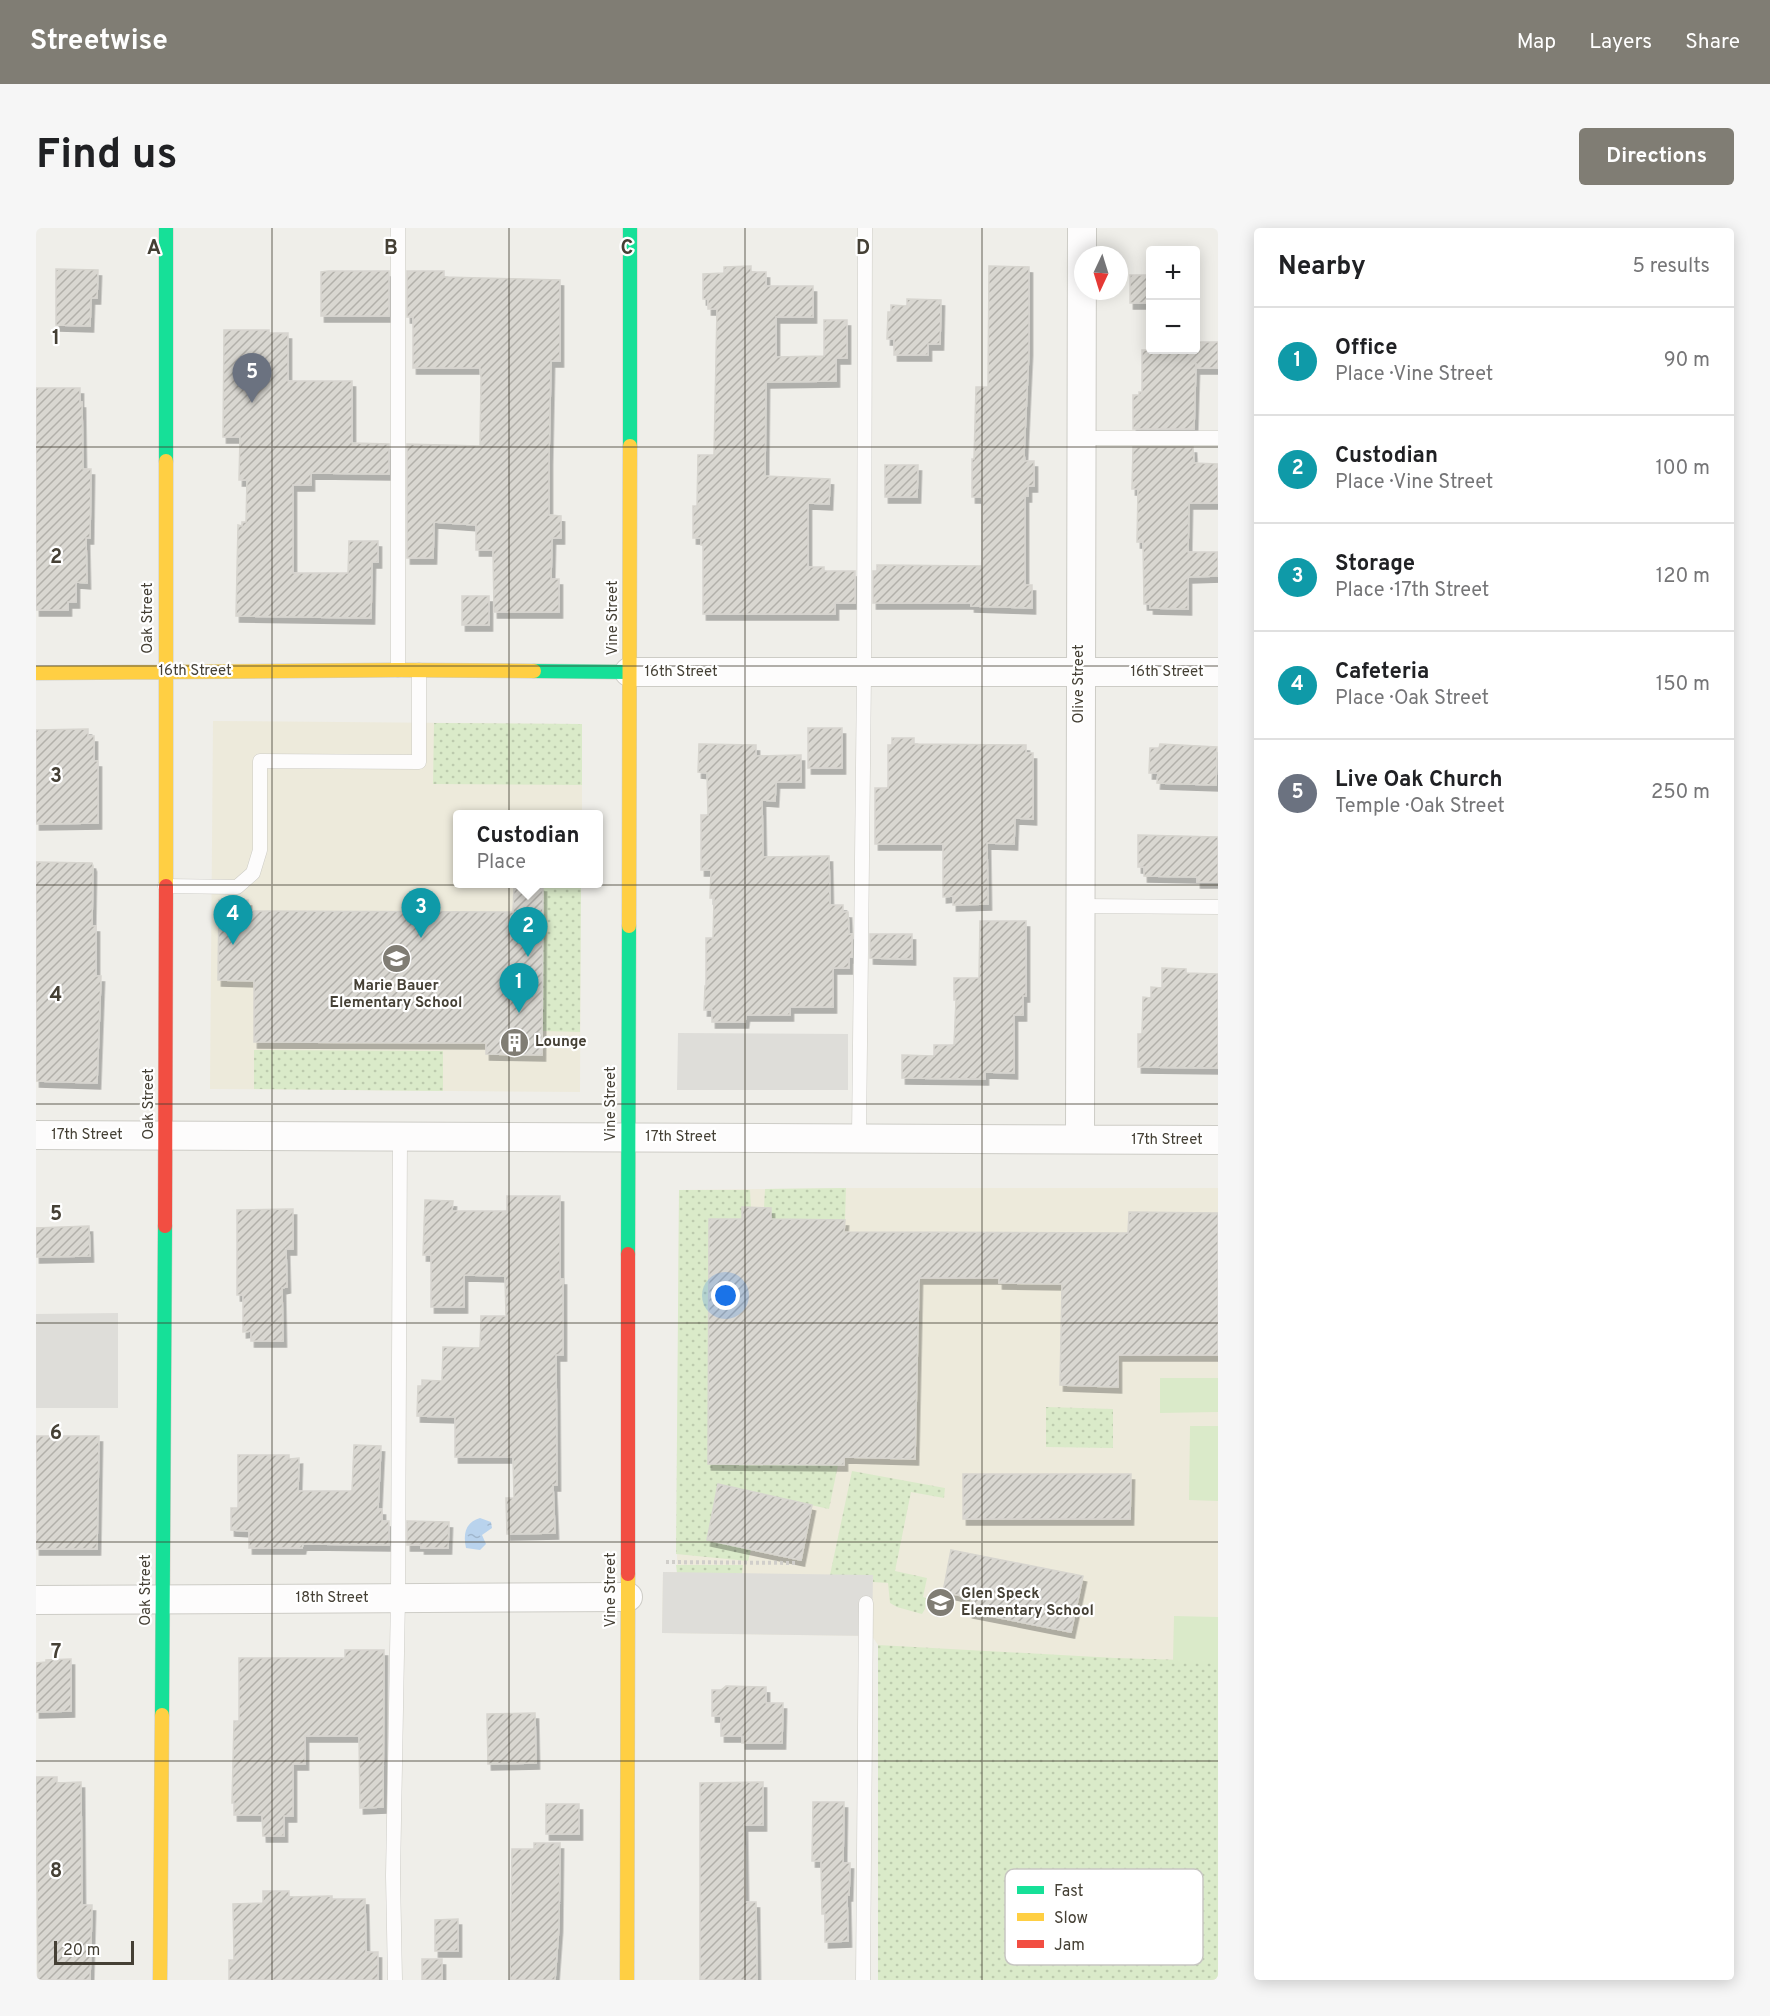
<!DOCTYPE html>
<html lang="en">
<head>
<meta charset="utf-8">
<style>
	:root { --surface:#fff; --page:#f6f6f6; --text:#202124; --muted:#757577; --line:#e0e0e0; --accent:#807d74 }
	body { margin:0; font-family:Overpass,sans-serif; background:var(--page); color:var(--text) }
	.controls { position:absolute; right:18px; top:18px; display:grid; overflow:hidden; border-radius:6px; box-shadow:0 3px 15px #0003 }
	.controls button { width:54px; height:54px; display:grid; place-items:center; padding:0; border:0; border-bottom:2px solid var(--line); background:var(--surface); color:var(--text); font:30px sans-serif }
	.compass { position:absolute; left:1038px; top:18px; width:54px; height:54px; border-radius:50%; background:var(--surface); box-shadow:0 3px 15px #0003; rotate:184deg }
	.scale { position:absolute; left:18px; bottom:15px; width:80px; box-sizing:border-box; padding-left:6px; border:3px solid #454035; border-top:0; font-size:16px; line-height:21px; white-space:nowrap; color:#454035; -webkit-text-stroke:4px #fff; paint-order:stroke }
	.you { position:absolute; left:690px; top:1068px; width:21px; height:21px; margin:-15px; border:4px solid #fff; border-radius:50%; background:#1a73e8; box-shadow:0 0 0 9px #1a73e833 }
	.badge { display:grid; place-items:center; width:39px; height:39px; border-radius:50%; background:var(--accent); color:#fff; font-size:20px; font-weight:700 }
	.pin { position:absolute; translate:-50% -50px; filter:drop-shadow(0 2px 3px #0008) }
	.pin::after { content:''; position:absolute; top:32px; width:21px; height:18px; background:inherit; clip-path:polygon(0 0,100% 0,50% 100%) }
	.popup { position:absolute; left:417px; top:582px; width:150px; height:78px; box-sizing:border-box; display:grid; place-content:center; border-radius:6px; background:var(--surface); filter:drop-shadow(0 2px 4px #0005); font-size:20px; white-space:nowrap; color:var(--muted) }
	.popup b { font-size:22px; color:var(--text) }
	.popup::after { content:''; position:absolute; left:50%; top:100%; margin-left:-12px; border:12px solid transparent; border-top-color:var(--surface) }
	.list { margin:0; padding:0; list-style:none }
	h2 { display:flex; justify-content:space-between; align-items:center; height:78px; margin:0; padding:0 24px; font-size:26px }
	h2 small { font-size:20px; font-weight:400; color:var(--muted) }
	.list li { display:grid; grid-template-columns:39px 1fr auto; gap:18px; align-items:center; box-sizing:border-box; height:108px; padding:0 24px; border-top:2px solid var(--line) }
	.list b { display:block; font-size:22px; white-space:nowrap }
	.list p { margin:0; font-size:20px; white-space:nowrap; color:var(--muted) }
	.list em { font-size:20px; font-style:normal; color:var(--muted) }
	.map { position:relative; flex:none; width:1182px; height:1752px; overflow:hidden; border-radius:6px }
	header { display:flex; align-items:center; gap:36px; box-sizing:border-box; height:84px; padding:0 30px; background:var(--accent); color:#fff }
	header strong { font-size:28px }
	nav { display:flex; gap:33px; margin-inline-start:auto; font-size:21px }
	.intro { display:flex; align-items:center; justify-content:space-between; box-sizing:border-box; height:144px; padding:0 36px }
	h1 { margin:0; font-size:42px }
	.button { padding:15px 27px; border-radius:6px; background:var(--accent); color:#fff; font-size:21px; font-weight:700 }
	main { display:flex; gap:36px; padding:0 36px }
	aside { flex:1; background:var(--surface); border-radius:6px; box-shadow:0 3px 15px #0003 }
	.map>svg:first-child { display:block }
	.education { fill:#edeadb }
	.grass { fill:url(#grass-dots) }
	.park { fill:#daeac9 }
	.parking { fill:#deddd9 }
	.water { fill:url(#water-ripples) }
	.building { fill:url(#building-hatch); stroke:#d7d5cf; stroke-width:1.5; filter:url(#shadow) }
	.lines { fill:none; stroke-linecap:round; stroke-linejoin:round }
	.lane-casing { stroke:#cdccc6; stroke-width:15 }
	.street-casing { stroke:#cdccc6; stroke-width:30 }
	.fast-casing { stroke:#ceccc0; stroke-width:15 }
	.slow-casing { stroke:#ceccc0; stroke-width:15 }
	.jam-casing { stroke:#ceccc0; stroke-width:15 }
	.path { stroke:#d0ceca; stroke-width:4; stroke-dasharray:3 3; stroke-linecap:butt }
	.lane { stroke:#fdfcfc; stroke-width:14 }
	.street { stroke:#fdfcfc; stroke-width:28 }
	.fast { stroke:#16e098; stroke-width:14 }
	.slow { stroke:#ffcf43; stroke-width:14 }
	.jam { stroke:#f24e42; stroke-width:14 }
	.grid { fill:none; stroke:#454035; stroke-width:1.5; stroke-opacity:0.55 }
	.labels { text-anchor:middle; dominant-baseline:central; stroke-width:4.5; stroke-linejoin:round; paint-order:stroke }
	.street-label { font-size:15px; fill:#454035; stroke:#fff }
	.poi-label { font-size:15px; font-weight:bold; fill:#454035; stroke:#fff; text-anchor:start }
	.key { fill:#fff; stroke:#c7c6c2; stroke-width:1.5 }
	.key-label { font-size:16px; fill:#454035 }
	.grid-label { font-size:20px; text-anchor:middle; font-weight:bold; fill:#454035; stroke:#fff; stroke-width:4.5; stroke-linejoin:round; paint-order:stroke }
</style>
</head>
<body>
<header>
<strong>Streetwise</strong>
<nav><a>Map</a><a>Layers</a><a>Share</a></nav>
</header>
<div class="intro"><h1>Find us</h1><a class="button">Directions</a></div>
<main>
<div class="map">
<svg width="1182" height="1752" viewBox="0 0 1182 1752">
	<defs>
		<pattern id="grass-dots" width="8" height="8" patternUnits="userSpaceOnUse" patternTransform="scale(1.5)"><rect width="8" height="8" fill="#daeac9"/><path d="M2 2h.1M6 6h.1" fill="none" stroke="#bccaad" stroke-width="1.8" stroke-linecap="round"/></pattern>
		<pattern id="water-ripples" width="26" height="14" patternUnits="userSpaceOnUse" patternTransform="scale(1.5)"><rect width="26" height="14" fill="#b9d3ed"/><path d="M2 4q2-2 4 0t4 0M15 11q2-2 4 0t4 0" fill="none" stroke="#a0b6cc"/></pattern>
		<pattern id="building-hatch" width="6" height="6" patternUnits="userSpaceOnUse" patternTransform="scale(1.5)"><rect width="6" height="6" fill="#d9d7d1"/><path d="M-1 1l2-2M0 6l6-6M5 7l2-2" fill="none" stroke="#b2b0aa"/></pattern>
		<filter id="shadow"><feDropShadow dx="3.5" dy="6" stdDeviation="0" flood-color="#0004"/></filter>
	</defs>
	<rect width="100%" height="100%" fill="#efeee9"/>
	<path class="education" d="M177,493L546,496V586H422V656H545L544,864L174,861Z
		M810,960H1182V1752H842V1417L836,1408L626,1405L627,1344H641L643,962Z"/>
	<path class="grass" d="M398,495L546,496V557L397,556Z
		M507,658H545L544,804L506,803Z
		M218,822L407,823V863L218,861Z
		M810,960L809,992L735,991L728,980L729,961Z
		M643,962H714L715,980H706V991H673L672,1049L805,1050L673,1084L672,1142L804,1143L672,1178V1236L802,1237L793,1281L682,1257L671,1312L715,1322L712,1333L640,1326Z
		M1010,1179L1077,1181V1220L1010,1219Z
		M816,1243L909,1260L908,1270L875,1264L859,1343L891,1350L887,1369L890,1370L889,1381L886,1386L861,1379L854,1375L852,1355L837,1354V1347H794Z
		M640,1337H707L706,1346L641,1345Z
		M842,1417L1079,1430L1182,1433V1752H842Z"/>
	<path class="park" d="M1124,1150H1182V1184L1124,1185Z
		M1154,1198H1182V1273L1153,1272Z
		M1138,1388L1182,1389V1433H1137Z"/>
	<path class="parking" d="M642,805L812,806V862H641Z
		M82,1085V1180H0V1086Z
		M627,1344L837,1347L836,1408L626,1405Z"/>
	<path class="water" d="M444,1290L455,1294L456,1300L446,1307L450,1316L444,1322L430,1320C427,1307 429,1294 444,1290Z"/>
	<path class="building" d="M715,38V44H730V58H777V89H740V129L788,128V92H811V130H800V153L730,154L729,248L794,251L793,276L772,275V339H788V343H819V375H799V386H667V317H665V310H657V278H661L662,227H678L681,81H672V71H667V46L688,45V39Z
		M953,38L993,39V122L988,227L989,233H998V258H992V268H989V357H996V380L935,378V375H837V343H841V337L946,338V269H936V231H938L940,159H952Z
		M20,41L62,42L61,70H55L54,98L20,97Z
		M293,43H353V88H285V44Z
		M371,43H408V49L524,52V133H515L513,230V287L525,288V310H516L515,351H523V384H458L457,322H440V297L398,294L397,330H371V216L444,218L445,150L444,140H377V89H371Z
		M1094,47H1114V75H1094Z
		M871,71L905,72L904,116H892V127H858V111H851L852,84H855V77L871,78Z
		M188,102H233V105H252V153H316V215L353,216V246L275,245V257H257V345H312L313,313H342V334H336L335,390L200,388L202,297L206,298V294H210L211,252H203L204,209H187Z
		M1160,114H1182V140H1160V135L1158,201H1097V167H1103V164H1106V122H1160Z
		M0,160H44V174H46L47,241H55L54,310H50L51,355L40,354V374H32V382H0Z
		M1097,219H1157L1158,235L1182,236V275H1153L1152,324H1182V348L1152,349V381L1114,380V376H1108L1107,314H1101L1102,261H1096Z
		M849,237H882L881,269H849Z
		M426,368H453V397H426Z
		M772,500H806V540H772Z
		M52,501V508H58V533H62V595L0,596V502Z
		M856,510H878V516L990,517V525H997V591L979,590L978,616L951,615L952,676L917,677V668L907,669V616H839V560H852V517H856Z
		M663,516L720,517V528L765,527V554H740L739,573L726,572L727,629L793,628L794,677H807V684H812L813,706H816V729H813V740H797V779H754V787H710L709,794H676V782H668L669,758H670V710H677L678,670H674L675,642H665V587H672L671,545L662,544Z
		M1124,516L1181,519L1180,557L1121,555L1122,545H1113L1114,520H1123Z
		M1102,607L1182,609V654H1161V649L1108,648V639H1102Z
		M0,634L56,635L57,638L56,698H60V748H65L61,855L0,853Z
		M478,658H507L506,827L450,826V815L218,814V753L182,752L183,672H212V683L477,684Z
		M944,693H990V768H987V787H978V845L949,844V851L866,850V827L898,828V817H918L920,772H918V750H943Z
		M834,706H876V731L834,730Z
		M1126,740L1150,741V745L1182,746V840L1102,839V806H1106L1107,769L1115,770V759L1126,760Z
		M471,968H524V1051H527V1127H520L521,1257H517L519,1305L471,1306L470,1270H478L477,1229H419V1189L381,1188L382,1158H386V1152L406,1153L407,1119L444,1120L445,1088H470L469,1048L428,1047V1079H395V1027H387L389,972L417,973L416,983H471Z
		M706,979L735,980V991L809,992L808,1004L1092,1005L1093,984L1182,985V1127H1082V1159L1024,1157L1026,1056L963,1055V1050H883L879,1231L808,1229V1237L672,1236L673,991H706Z
		M257,981V1021H250L251,1059L246,1060L247,1113H215V1103L207,1104V1067H201V982Z
		M53,998L54,1028L0,1029V1000Z
		M0,1208H63L61,1321H0Z
		M318,1217L345,1218L342,1281H346V1293H353V1317L267,1316L266,1320H213V1303L195,1302V1280H202V1227H253V1231L263,1230L262,1263H316Z
		M927,1246H1095L1094,1291H927Z
		M682,1256L776,1277L765,1332L671,1312Z
		M371,1293L413,1294L412,1320H385V1317H371Z
		M915,1322L1047,1348L1035,1404L933,1384L936,1370L907,1364Z
		M309,1422H348L347,1579L324,1580L323,1508H269V1536H257V1588H248V1608H227L226,1587H198V1575H196L198,1493H203V1430H309Z
		M35,1431V1483L0,1484V1435L10,1434V1432Z
		M690,1458L730,1459V1475H747L746,1515H706V1508H685V1488H676V1462H685Z
		M499,1485L500,1535L452,1536L451,1486Z
		M0,1549H21V1555L45,1554L46,1677H56L54,1752H2Z
		M727,1554V1597H708L709,1674H720L721,1752H664V1555Z
		M777,1574H808L807,1635H814L813,1667H811L812,1713L789,1714V1686H786L785,1633H776Z
		M510,1576H543V1606H510Z
		M498,1615H524L523,1698L519,1752H474L476,1621H498Z
		M227,1663H253V1669L296,1668V1671H329L330,1724H342V1752H193V1732H198L197,1676L227,1675Z
		M422,1691V1723H399V1692Z
		M386,1731H406V1752H386Z"/>
	<g class="lines">
		<defs>
			<path id="lane" d="M1044,210H1182
				M362,442V0
				M129,658L201,659L217,645L224,622V533L383,534V442
				M1043,678L1182,679
				M823,909L828,445L829,0
				M359,1752L357,1648L362,1369L364,909
				M827,1752L830,1375"/>
			<path id="street" d="M593,444H1182
				M0,907L1182,912
				M1044,911L1046,0
				M0,1372L592,1369"/>
			<path id="fast" d="M130,0V233
				M594,218V0
				M498,443L593,444
				M592,1026L593,698
				M126,1487L129,998"/>
			<path id="slow" d="M130,233V658
				M0,445L362,442L498,443
				M593,698L594,218
				M124,1752L126,1487
				M591,1752L592,1346"/>
			<path id="jam" d="M129,998L130,658
				M592,1346V1026"/>
		</defs>
		<use href="#lane" class="lane-casing"/>
		<use href="#street" class="street-casing"/>
		<use href="#fast" class="fast-casing"/>
		<use href="#slow" class="slow-casing"/>
		<use href="#jam" class="jam-casing"/>
		<path class="path" d="M630,1334L762,1335"/>
		<use href="#lane" class="lane"/>
		<use href="#street" class="street"/>
		<use href="#fast" class="fast"/>
		<use href="#slow" class="slow"/>
		<use href="#jam" class="jam"/>
	</g>
	<path class="grid" d="M236,0V1752M473,0V1752M709,0V1752M946,0V1752M0,219H1182M0,438H1182M0,657H1182M0,876H1182M0,1095H1182M0,1314H1182M0,1533H1182"/>
	<defs>
		<symbol id="school-disc" viewBox="-11 -11 22 22"><circle r="9.5" fill="#807d74" stroke="#fff"/><path d="M0-5L7-2L0 1L-7-2ZM-4 1L0 2.5L4 1V4Q0 6-4 4Z" fill="#fff"/></symbol>
		<symbol id="building-disc" viewBox="-11 -11 22 22"><circle r="9.5" fill="#807d74" stroke="#fff"/><path d="M-4-6H4V6H1V3H-1V6H-4ZM-2.5-4.3h1.7v1.8h-1.7ZM.8-4.3h1.7v1.8H.8ZM-2.5-1h1.7V.8h-1.7ZM.8-1h1.7V.8H.8Z" fill="#fff"/></symbol>
	</defs>
	<g fill-rule="evenodd">
		<use href="#school-disc" x="344" y="714" width="33" height="33"/>
		<use href="#building-disc" x="462" y="798" width="33" height="33"/>
		<use href="#school-disc" x="888" y="1358" width="33" height="33"/>
	</g>
	<g class="labels">
		<g class="street-label">
			<text transform="translate(112 390) rotate(-90)">Oak Street</text>
			<text transform="translate(577 390) rotate(-90)">Vine Street</text>
			<text x="159" y="443">16th Street</text>
			<text x="645" y="444">16th Street</text>
			<text x="1131" y="444">16th Street</text>
			<text transform="translate(1043 456) rotate(-90)">Olive Street</text>
			<text transform="translate(113 876) rotate(-90)">Oak Street</text>
			<text transform="translate(575 876) rotate(-90)">Vine Street</text>
			<text x="51" y="907">17th Street</text>
			<text x="645" y="909">17th Street</text>
			<text x="1131" y="912">17th Street</text>
			<text transform="translate(110 1362) rotate(-90)">Oak Street</text>
			<text transform="translate(575 1362) rotate(-90)">Vine Street</text>
			<text x="296" y="1370">18th Street</text>
		</g>
		<g class="poi-label">
			<text x="360" y="758" text-anchor="middle">Marie Bauer<tspan x="360" dy="17">Elementary School</tspan></text>
			<text x="499" y="814">Lounge</text>
			<text x="925" y="1366">Glen Speck<tspan x="925" dy="17">Elementary School</tspan></text>
		</g>
	</g>
	<rect x="969" y="1641" width="198" height="96" rx="9" class="key"/>
	<rect x="981" y="1658" width="27" height="8" fill="#16e098"/>
	<rect x="981" y="1685" width="27" height="8" fill="#ffcf43"/>
	<rect x="981" y="1712" width="27" height="8" fill="#f24e42"/>
	<g class="key-label">
		<text x="1018" y="1668">Fast</text>
		<text x="1018" y="1695">Slow</text>
		<text x="1018" y="1722">Jam</text>
	</g>
	<g class="grid-label">
		<text x="118" y="26">A</text>
		<text x="355" y="26">B</text>
		<text x="591" y="26">C</text>
		<text x="827" y="26">D</text>
		<text x="20" y="116">1</text>
		<text x="20" y="335">2</text>
		<text x="20" y="554">3</text>
		<text x="20" y="773">4</text>
		<text x="20" y="992">5</text>
		<text x="20" y="1211">6</text>
		<text x="20" y="1430">7</text>
		<text x="20" y="1649">8</text>
	</g>
</svg>
<div class="controls">
<button>+</button>
<button>−</button>
</div>
<svg class="compass" viewBox="-18 -18 36 36"><path d="M0-13l5 13h-10z" fill="#e53935"/><path d="M0 13l5-13h-10z" fill="#757577"/></svg>
<div class="scale">20 m</div>
<div class="you"></div>
<div class="pin badge" style="left:483px;top:785px;background:#0f9aa8">1</div>
<div class="pin badge" style="left:492px;top:729px;background:#0f9aa8">2</div>
<div class="popup"><b>Custodian</b>Place</div>
<div class="pin badge" style="left:385px;top:710px;background:#0f9aa8">3</div>
<div class="pin badge" style="left:197px;top:717px;background:#0f9aa8">4</div>
<div class="pin badge" style="left:216px;top:175px;background:#6b7280">5</div>
</div>
<aside>
<h2>Nearby<small>5 results</small></h2>
<ul class="list">
<li><span class="badge" style="background:#0f9aa8">1</span><div><b>Office</b><p>Place · Vine Street</p></div><em>90 m</em></li>
<li><span class="badge" style="background:#0f9aa8">2</span><div><b>Custodian</b><p>Place · Vine Street</p></div><em>100 m</em></li>
<li><span class="badge" style="background:#0f9aa8">3</span><div><b>Storage</b><p>Place · 17th Street</p></div><em>120 m</em></li>
<li><span class="badge" style="background:#0f9aa8">4</span><div><b>Cafeteria</b><p>Place · Oak Street</p></div><em>150 m</em></li>
<li><span class="badge" style="background:#6b7280">5</span><div><b>Live Oak Church</b><p>Temple · Oak Street</p></div><em>250 m</em></li>
</ul>
</aside>
</main>
</body>
</html>
